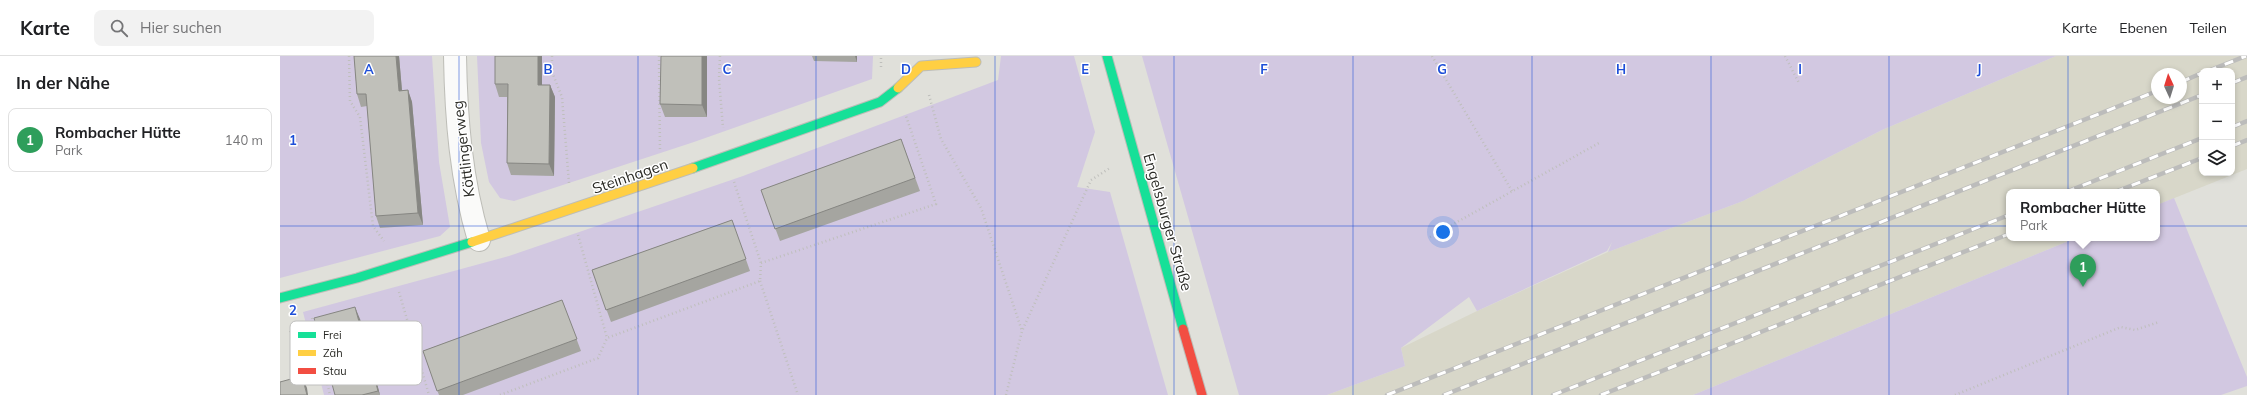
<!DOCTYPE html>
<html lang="de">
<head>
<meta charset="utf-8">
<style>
	:root { --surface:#fff; --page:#f2f2f2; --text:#202124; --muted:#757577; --line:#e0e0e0; --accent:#7c3aed }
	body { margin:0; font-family:Mulish,sans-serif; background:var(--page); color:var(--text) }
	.controls { position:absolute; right:12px; top:12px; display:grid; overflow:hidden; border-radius:8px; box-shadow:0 2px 6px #0003 }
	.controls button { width:36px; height:36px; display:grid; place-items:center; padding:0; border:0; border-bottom:1px solid var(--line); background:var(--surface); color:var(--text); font:20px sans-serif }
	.compass { position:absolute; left:1871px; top:12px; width:36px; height:36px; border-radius:50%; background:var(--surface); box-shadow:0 2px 6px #0003; rotate:356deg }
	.you { position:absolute; left:1163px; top:176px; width:14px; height:14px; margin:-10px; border:3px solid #fff; border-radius:50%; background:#1a73e8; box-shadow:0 0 0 6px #1a73e833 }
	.badge { display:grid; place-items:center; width:26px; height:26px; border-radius:50%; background:var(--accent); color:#fff; font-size:13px; font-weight:700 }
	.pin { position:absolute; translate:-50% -33px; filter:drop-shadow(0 1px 2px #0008) }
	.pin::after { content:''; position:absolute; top:21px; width:14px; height:12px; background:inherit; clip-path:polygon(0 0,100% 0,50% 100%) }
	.popup { position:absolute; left:1726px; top:133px; width:154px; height:52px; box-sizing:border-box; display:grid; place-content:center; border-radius:8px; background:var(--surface); filter:drop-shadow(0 1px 3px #0005); font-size:13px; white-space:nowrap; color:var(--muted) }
	.popup b { font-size:15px; color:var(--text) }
	.popup::after { content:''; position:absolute; left:50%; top:100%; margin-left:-8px; border:8px solid transparent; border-top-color:var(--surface) }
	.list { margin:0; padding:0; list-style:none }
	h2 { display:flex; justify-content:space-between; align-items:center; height:52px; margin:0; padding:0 16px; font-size:17px }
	h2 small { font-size:13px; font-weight:400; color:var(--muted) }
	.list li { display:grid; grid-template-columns:26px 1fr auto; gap:12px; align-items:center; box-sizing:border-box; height:64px; margin:0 8px 8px; padding:0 8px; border:1px solid var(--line); border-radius:8px }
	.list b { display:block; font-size:15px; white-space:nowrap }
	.list p { margin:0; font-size:13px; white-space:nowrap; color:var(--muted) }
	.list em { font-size:13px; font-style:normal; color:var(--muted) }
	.icon { flex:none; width:22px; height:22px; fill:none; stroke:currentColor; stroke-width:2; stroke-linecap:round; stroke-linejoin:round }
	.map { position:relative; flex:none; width:1967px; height:339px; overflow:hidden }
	header { display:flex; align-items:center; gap:24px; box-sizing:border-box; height:56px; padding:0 20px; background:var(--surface); border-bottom:1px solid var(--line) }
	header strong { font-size:19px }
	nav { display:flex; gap:22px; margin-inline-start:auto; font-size:14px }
	.search { width:280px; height:36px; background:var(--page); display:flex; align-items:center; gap:10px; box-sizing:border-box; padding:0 14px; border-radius:8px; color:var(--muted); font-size:15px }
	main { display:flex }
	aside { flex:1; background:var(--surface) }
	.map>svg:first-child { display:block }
	.built { fill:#d8d7c9; fill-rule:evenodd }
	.green { fill:#d2c8e1 }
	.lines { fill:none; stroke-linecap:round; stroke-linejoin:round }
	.street-casing { stroke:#bdbdb7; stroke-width:24 }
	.fast-casing { stroke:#bdbdb7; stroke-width:11 }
	.slow-casing { stroke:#bdbdb7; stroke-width:11 }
	.jam-casing { stroke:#bdbdb7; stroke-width:11 }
	.path { stroke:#bfbfbc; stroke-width:2.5; stroke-dasharray:1 3; stroke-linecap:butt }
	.street { stroke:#fafaf9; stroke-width:22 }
	.fast { stroke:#16e098; stroke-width:9 }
	.slow { stroke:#ffcf43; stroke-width:9 }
	.jam { stroke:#f24e42; stroke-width:9 }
	.rail-casing { stroke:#bcbcbb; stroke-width:4.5 }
	.rail { stroke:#fff; stroke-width:3; stroke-dasharray:9; stroke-linecap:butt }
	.wall { fill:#a5a5a0 }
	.shaded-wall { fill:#868682 }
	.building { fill:#c0c0ba; stroke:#868682 }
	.grid { fill:none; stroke:#1d4ed8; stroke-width:1; stroke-opacity:0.55 }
	.labels { text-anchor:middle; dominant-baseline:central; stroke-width:3; stroke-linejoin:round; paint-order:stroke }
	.street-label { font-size:15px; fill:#2a2a25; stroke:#fff }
	.key { fill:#fff; stroke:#bfbfbe; stroke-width:1 }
	.key-label { font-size:11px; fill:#2a2a25 }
	.grid-label { font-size:13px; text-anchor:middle; font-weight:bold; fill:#1d4ed8; stroke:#fff; stroke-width:3; stroke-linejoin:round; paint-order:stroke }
</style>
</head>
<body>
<header>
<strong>Karte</strong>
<div class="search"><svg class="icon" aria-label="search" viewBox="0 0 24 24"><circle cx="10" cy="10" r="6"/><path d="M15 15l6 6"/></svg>Hier suchen</div>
<nav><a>Karte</a><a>Ebenen</a><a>Teilen</a></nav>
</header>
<main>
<aside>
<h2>In der Nähe<small></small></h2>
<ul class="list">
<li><span class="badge" style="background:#2e9e5b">1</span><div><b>Rombacher Hütte</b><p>Park</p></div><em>140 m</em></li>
</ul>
</aside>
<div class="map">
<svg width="1967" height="339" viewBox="0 0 1967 339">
	<rect width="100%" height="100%" fill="#e0e0da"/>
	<path class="built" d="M1776,0H1967V113L1877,149V136H1729V182H1796L1413,339H1047L1125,310L1121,292L1197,255L1328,196L1463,145L1602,74ZM1922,15H1952V117H1922ZM1877,18H1901V42H1877Z"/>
	<path class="green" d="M0,0H152L159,106L170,171L160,180L0,222Z
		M197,0H593L592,23L414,86L234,145L220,142L209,126L201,87Z
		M721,0H794L815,76L797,131L830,136L888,339H44L23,256L229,200L463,120L718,24Z
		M862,0H1776L1602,74L1463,145L1328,196L1332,186L1327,195L1197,255L1189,241L1121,292L1125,310L1047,339H959Z
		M1894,142L1967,321V330L1941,339H1413L1796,182H1877V149Z"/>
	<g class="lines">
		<defs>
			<path id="street" d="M175,0C176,62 181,124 199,184"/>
			<path id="fast" d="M827,0L903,273
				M413,112L600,46L618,32
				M0,242L77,222L192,186"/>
			<path id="slow" d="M618,32L641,10L696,6
				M192,186L413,112"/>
			<path id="jam" d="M903,273L922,339"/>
		</defs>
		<use href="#street" class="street-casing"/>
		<use href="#fast" class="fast-casing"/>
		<use href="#slow" class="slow-casing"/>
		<use href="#jam" class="jam-casing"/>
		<path class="path" d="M69,0L70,45L80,61L93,170L104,185
			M272,0V16L282,41L289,127
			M379,0L380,95
			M440,0L439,23L443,72
			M1152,0L1232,135
			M1505,0L1519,27
			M601,11V0
			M649,39L661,83L701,152L742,275
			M454,126L481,207
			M298,179L327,282
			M1150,181L1319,87
			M480,225L518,339
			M119,236L149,339
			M32,262L50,339
			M220,339L318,302L327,282L480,225L481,207L656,148L626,60
			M726,339L742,275L811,124L830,112
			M1675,339L1841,271L1855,274L1879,266"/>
		<use href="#street" class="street"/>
		<use href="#fast" class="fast"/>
		<use href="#slow" class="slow"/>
		<use href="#jam" class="jam"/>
		<defs>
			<path id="rail" d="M1928,15L1966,0
				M1901,26L1922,17
				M1952,27L1967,21
				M1952,71L1967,65
				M1952,90L1967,84
				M1786,136L1922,82
				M1835,136L1922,102
				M1107,339L1877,35
				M1164,339L1922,39
				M1273,339L1729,159
				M1321,339L1729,178"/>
		</defs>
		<use href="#rail" class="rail-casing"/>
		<use href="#rail" class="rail"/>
	</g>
	<path class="wall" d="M74,0H119L122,34H128L132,46L143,169L100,172L96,160L87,50L81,51L77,38Z
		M427,0V61H385L380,48Z
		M532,0H577V6L534,5Z
		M215,28L270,29L275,41L274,120L231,119L227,107V41H219Z
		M621,83L640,135L500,185L481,134Z
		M452,164L470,215L331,266L312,214Z
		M282,244L301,295L183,339H159L143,295Z
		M80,263L100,339H55Z
		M23,271L33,304L20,308L18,301Z"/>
	<path class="shaded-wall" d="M116,0H119L123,47L119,35Z
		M258,0H262V41L258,29Z
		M422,0H427V61L422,49Z
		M575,0H577V6Z
		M270,29L275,41L274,120L269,108Z
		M128,34L132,46L143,169L138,157Z
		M75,251L80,263L100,339L98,335Z
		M23,271L26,278L33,304L31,297Z
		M22,320L27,332L28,339H27Z"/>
	<path class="building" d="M74,0H116L119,35L128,34L138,157L96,160L86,38H77Z
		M215,0H258V29H270L269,108L227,107L228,28H215Z
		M381,0H422V49L380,48Z
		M621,83L635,122L495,173L481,134Z
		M452,164L466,203L326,254L312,214Z
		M282,244L297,283L157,335L143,295Z
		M75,251L98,335L82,339H55L34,262Z
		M23,271L31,297L18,301L10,275Z
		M22,320L27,339H0V326Z"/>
	<path class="grid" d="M179,0V339M358,0V339M536,0V339M715,0V339M894,0V339M1073,0V339M1252,0V339M1431,0V339M1609,0V339M1788,0V339M0,170H1967"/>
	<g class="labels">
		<g class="street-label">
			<text transform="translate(183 93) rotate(-97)">Köttlingerweg</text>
			<text transform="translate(350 120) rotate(-19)">Steinhagen</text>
			<text transform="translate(888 166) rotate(74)">Engelsburger Straße</text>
		</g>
	</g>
	<rect x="10" y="265" width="132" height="64" rx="6" class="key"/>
	<rect x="18" y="276" width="18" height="6" fill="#16e098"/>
	<rect x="18" y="294" width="18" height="6" fill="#ffcf43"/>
	<rect x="18" y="312" width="18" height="6" fill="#f24e42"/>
	<g class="key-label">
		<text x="43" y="283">Frei</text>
		<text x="43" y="301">Zäh</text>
		<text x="43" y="319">Stau</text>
	</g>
	<g class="grid-label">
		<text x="89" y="18">A</text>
		<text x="268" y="18">B</text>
		<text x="447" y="18">C</text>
		<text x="626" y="18">D</text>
		<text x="805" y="18">E</text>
		<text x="984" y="18">F</text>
		<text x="1162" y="18">G</text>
		<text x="1341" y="18">H</text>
		<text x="1520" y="18">I</text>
		<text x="1699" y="18">J</text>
		<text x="13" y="89">1</text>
		<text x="13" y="259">2</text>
	</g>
</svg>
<div class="controls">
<button>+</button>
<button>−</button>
<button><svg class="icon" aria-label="layers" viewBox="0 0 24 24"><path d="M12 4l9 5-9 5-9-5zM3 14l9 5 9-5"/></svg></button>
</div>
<svg class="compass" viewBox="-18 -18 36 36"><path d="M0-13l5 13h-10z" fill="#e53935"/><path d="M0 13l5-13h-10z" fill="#757577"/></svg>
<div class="you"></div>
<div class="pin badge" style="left:1803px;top:231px;background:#2e9e5b">1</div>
<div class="popup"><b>Rombacher Hütte</b>Park</div>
</div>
</main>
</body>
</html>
